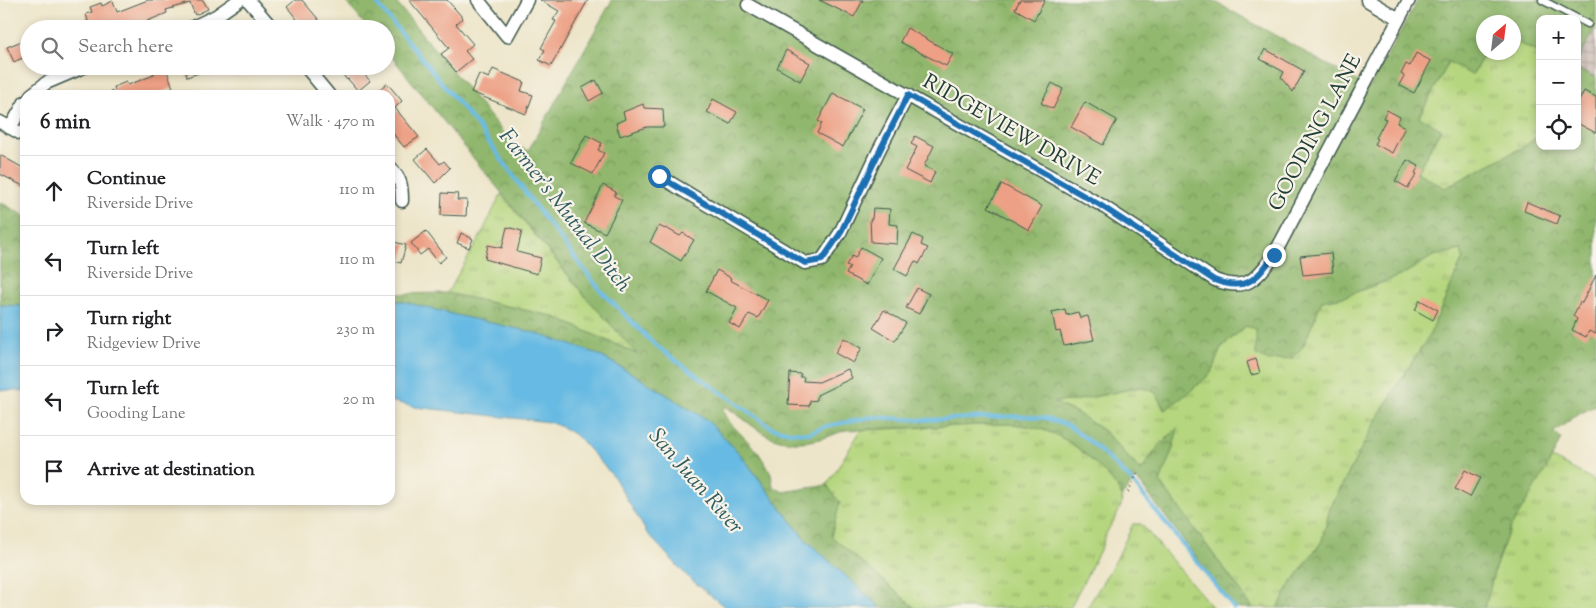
<!DOCTYPE html>
<html lang="en">
<head>
<meta charset="utf-8">
<style>
	:root { --surface:#fff; --page:#f2f2f2; --text:#202124; --muted:#757577; --line:#e0e0e0 }
	body { margin:0; font-family:"Sorts Mill Goudy",serif; background:var(--page); color:var(--text) }
	.controls { position:absolute; right:15px; top:15px; display:grid; overflow:hidden; border-radius:10px; box-shadow:0 2px 8px #0003 }
	.controls button { width:45px; height:45px; display:grid; place-items:center; padding:0; border:0; border-bottom:1px solid var(--line); background:var(--surface); color:var(--text); font:25px sans-serif }
	.compass { position:absolute; left:1476px; top:15px; width:45px; height:45px; border-radius:50%; background:var(--surface); box-shadow:0 2px 8px #0003; rotate:28deg }
	.stop { position:absolute; width:15px; height:15px; margin:-11px; border:4px solid #1f6fb2; border-radius:50%; background:#fff }
	.stop.end { background:#1f6fb2; border-color:#fff; box-shadow:0 1px 5px #0008 }
	.list { margin:0; padding:0; list-style:none }
	h2 { display:flex; justify-content:space-between; align-items:center; height:65px; margin:0; padding:0 20px; font-size:21px }
	h2 small { font-size:16px; font-weight:400; color:var(--muted) }
	.list li { display:grid; grid-template-columns:32px 1fr auto; gap:15px; align-items:center; box-sizing:border-box; height:70px; padding:0 20px; border-top:1px solid var(--line) }
	.list b { display:block; font-size:19px; white-space:nowrap }
	.list p { margin:0; font-size:16px; white-space:nowrap; color:var(--muted) }
	.list em { font-size:16px; font-style:normal; color:var(--muted) }
	.icon { flex:none; width:28px; height:28px; fill:none; stroke:currentColor; stroke-width:2; stroke-linecap:round; stroke-linejoin:round }
	.map { position:relative; flex:none; width:1596px; height:608px; overflow:hidden }
	.search { position:absolute; background:var(--surface); box-shadow:0 2px 8px #0003; left:20px; top:20px; width:375px; height:55px; display:flex; align-items:center; gap:12px; box-sizing:border-box; padding:0 18px; border-radius:28px; color:var(--muted); font-size:19px }
	.panel { position:absolute; background:var(--surface); box-shadow:0 2px 8px #0003; left:20px; top:90px; width:375px; height:415px; border-radius:15px }
	.map>svg:first-child { display:block }
	.industrial { fill:url(#industrial-grid) }
	.grass { fill:url(#grass-tufts); stroke:#6a8a59 }
	.forest { fill:url(#forest-crowns); stroke:#587a50 }
	.water { fill:#66bae3; stroke:#427c8c }
	.lines { fill:none; stroke-linecap:round; stroke-linejoin:round }
	.stream { stroke:#66bae3; stroke-width:4 }
	.building { fill:#eda085 }
	.lane-casing { stroke:#3e564a; stroke-width:9 }
	.street-casing { stroke:#3e564a; stroke-width:15 }
	.path { stroke:#3e564a; stroke-width:2; stroke-dasharray:1 4; stroke-linecap:butt }
	.lane { stroke:#fff; stroke-width:6 }
	.street { stroke:#fff; stroke-width:12 }
	.route { stroke:#1f6fb2; stroke-width:6 }
	.labels { text-anchor:middle; dominant-baseline:central; stroke-width:4.5; stroke-linejoin:round; paint-order:stroke }
	.street-label { font-size:21px; fill:#1f3d34; stroke:#f7f3e8 }
	.water-label { font-size:22px; font-style:italic; fill:#315c60; stroke:#f7f3e8 }
</style>
</head>
<body>
<div class="map">
<svg width="1596" height="608" viewBox="0 0 1596 608">
	<defs>
		<pattern id="industrial-grid" width="8" height="8" patternUnits="userSpaceOnUse" patternTransform="scale(1.25)"><rect width="8" height="8" fill="#cfc1ba"/><path d="M0 4h8M4 0v8" fill="none" stroke="#a79e98"/></pattern>
		<pattern id="grass-tufts" width="24" height="20" patternUnits="userSpaceOnUse" patternTransform="scale(1.25)"><rect width="24" height="20" fill="#b5d67e"/><path d="M3 7l-1-3M5 7V3M7 7l1-3M15 17l-1-3M17 17v-4M19 17l1-3" fill="none" stroke="#93af68"/></pattern>
		<pattern id="forest-crowns" width="20" height="18" patternUnits="userSpaceOnUse" patternTransform="scale(1.25)"><rect width="20" height="18" fill="#90b76d"/><path d="M2 6a3 3 0 1 1 6 0M12 15a3 3 0 1 1 6 0" fill="none" stroke="#75965a"/></pattern>
	</defs>
	<rect width="100%" height="100%" fill="#f7f3e8"/>
	<filter id="ink" filterUnits="userSpaceOnUse"><feTurbulence type="fractalNoise" baseFrequency=".02" numOctaves="2"/><feDisplacementMap in="SourceGraphic" scale="10" xChannelSelector="R" yChannelSelector="G"/><feConvolveMatrix kernelMatrix="1 2 1 2 8 2 1 2 1" color-interpolation-filters="sRGB"/></filter>
	<filter id="wash" filterUnits="userSpaceOnUse"><feTurbulence type="fractalNoise" baseFrequency=".0096" numOctaves="4" result="noise"/><feDisplacementMap in="SourceGraphic" scale="20" xChannelSelector="R" yChannelSelector="G"/><feGaussianBlur stdDeviation="1.12" result="paint"/><feColorMatrix in="noise" values="0 0 0 0 0 0 0 0 0 0 0 0 0 0 0 0 0 1.4 0 .05"/><feComposite in="paint" operator="in"/></filter>
	<g filter="url(#wash)">
		<rect width="100%" height="100%" fill="#ede5c9"/>
		<path class="industrial" d="M1596,27V78L1577,68V62Z"/>
		<path class="grass" d="M1514,40L1540,54V135L1525,146L1445,188L1417,172L1441,130L1419,117L1449,62L1472,75L1485,53L1514,52Z
			M501,194L585,296L639,355L552,316L447,293L480,237Z
			M1461,250L1463,258L1430,334L1380,413L1330,508L1322,541L1290,585L1278,608H1253L1160,482L1173,448L1177,428L1158,447L1141,471L1104,431L1077,413L1051,402L1074,401L1140,387L1155,392L1164,410L1211,373L1221,348L1246,326L1256,329L1312,323L1322,301L1343,297L1402,275L1433,256Z
			M1008,424C1053,426 1075,443 1105,473C1112,480 1122,489 1122,498C1122,516 1105,527 1103,544L1070,608H915L831,536L839,503L827,485L861,430Z
			M1552,458L1596,481V608H1485L1495,568L1509,530Z
			M1133,524H1141L1213,608H1087L1116,560Z"/>
		<path class="forest" d="M344,0H394L512,143L528,151L612,0H1212L1369,88L1418,0H1596V27L1577,62V19H1540V54L1514,40V22H1484V52L1485,53L1472,75L1449,62L1419,117L1441,129L1417,172L1445,188L1525,146L1540,134V146H1577V68L1596,78V405L1573,418L1554,432L1561,439L1545,471L1509,530L1495,568L1485,608H1278L1290,585L1322,541L1330,508L1380,413L1430,334L1463,258L1461,250L1433,256L1402,275L1343,297L1322,301L1303,347L1292,358L1269,361L1256,355V329L1246,326L1221,347L1211,373L1187,394L1165,410L1155,392L1140,387L1074,401L1053,402L1077,413L1104,431L1141,471L1158,447L1178,427L1173,448L1160,482L1253,608H1235L1136,478L1122,496C1116,484 1108,476 1098,466C1071,439 1047,426 1008,424L845,430C818,441 791,449 763,433C750,425 738,414 725,406L723,411L731,424L758,452L771,473L773,486L783,492L827,485L840,503L831,536L915,608H881L804,538L740,454L706,419L633,374L595,353L401,301H390V294L447,293L552,316L637,354L585,296L386,50V29H369Z
			M0,202L25,216V306L0,305Z"/>
		<path class="water" d="M390,301H401L460,316L532,332L595,353L633,374L706,419L740,454L804,538L881,608H726L688,577L647,533L614,477L577,436L562,427L549,422L415,407L390,401Z
			M0,305L25,306V391L0,390Z"/>
		<g class="lines">
			<path class="stream" d="M374,0L478,127L536,207L600,290L654,344L688,369L772,428L791,432L809,433L827,426L872,417L923,420L1021,416L1046,418L1067,425L1092,443L1131,480L1234,608"/>
		</g>
		<g id="blocks">
			<path class="building" d="M148,0H203L208,9L195,15L190,3L166,10L167,13L135,26L134,24L121,29H108L107,24L95,29H70L88,21L86,14L92,12L90,7L101,3L102,6L113,1L117,12Z
				M295,0H302L319,20L308,29H305L287,7Z
				M409,0H447L463,18L456,24L473,44L465,51L472,59L456,72L441,54L449,48Z
				M540,0H588L551,66L539,60L545,50L541,48L556,21L553,20L559,11Z
				M819,0H863L854,17Z
				M1020,0H1045L1034,20L1015,9Z
				M907,28L953,54L946,66L900,42Z
				M29,38V55L14,62L7,47Z
				M1265,49L1304,71L1293,92L1281,78L1284,72L1260,59Z
				M786,50L810,63L800,81L777,68Z
				M1416,53L1431,61L1414,93L1399,85L1404,76L1401,74L1406,64L1410,66Z
				M184,66H213L214,68L187,77Z
				M336,66H357L370,81L358,91L348,79L347,80Z
				M166,68L173,88L154,95H104L115,90L114,87L126,82L128,85L154,75L153,73Z
				M493,69L524,82L521,91L533,95L526,114L471,92L479,74L489,78Z
				M596,80L603,93L589,101L582,88Z
				M387,83L402,101L395,108L419,137L404,147L390,130V95H373Z
				M1052,83L1063,89L1053,109L1041,103Z
				M1584,91L1596,97V133L1577,123V105Z
				M833,93L863,109L843,147L817,133L822,123L818,121Z
				M713,99L737,112L730,124L707,112Z
				M1085,102L1117,120L1103,145L1071,127Z
				M643,104L644,108L663,109L664,127H647L620,136L616,123L625,119L623,112Z
				M1387,110L1400,117L1397,123L1405,127L1392,153L1375,144L1378,139L1376,138L1386,119L1383,118Z
				M586,135L602,143L598,150L604,153L593,174L571,163Z
				M915,136L934,146L924,166L935,172L930,183L905,170L917,147L911,144Z
				M427,149L440,164L444,161L450,168L435,183L415,159Z
				M0,155L25,169V187L0,174Z
				M1407,160L1419,166L1415,173L1417,174L1408,188L1395,181Z
				M1002,184L1042,206L1029,230L988,207Z
				M603,185L616,192L614,196L622,200L605,233L584,223Z
				M442,193L458,194L457,200H467L466,216L441,215Z
				M1527,202L1560,216L1557,224L1524,211Z
				M873,208L890,209L889,224L898,225L897,244L871,242L870,219H872Z
				M659,226L665,229L666,228L680,236L683,233L694,240L681,261L650,242Z
				M507,227L522,231L517,252L541,258L537,274L485,259L488,245L502,248Z
				M426,231L446,257L439,263L428,249L420,255L411,243Z
				M461,233L473,239L469,248L457,243Z
				M913,234L923,239L921,245L928,248L919,264L915,261L907,276L894,269Z
				M390,241L406,245L401,263L390,260Z
				M861,247L881,258L867,285L846,274L850,267L846,265L852,256L855,258Z
				M1331,253L1333,272L1303,275L1300,256Z
				M717,270L731,278L730,280L768,300L758,318L749,314L740,329L729,323L737,308L706,291Z
				M1596,275V334L1589,331L1586,337L1572,330L1577,319L1573,316L1580,302L1582,303Z
				M917,288L929,294L919,314L906,308Z
				M1420,300L1438,310L1433,320L1415,310Z
				M1065,309L1066,315L1078,312L1080,318L1088,316L1094,340L1064,346L1060,331L1056,332L1052,312Z
				M884,310L906,323L895,341L873,328Z
				M844,338L862,348L853,363L835,353Z
				M1256,359L1260,373L1251,375L1247,362Z
				M848,369L852,378L817,395V400L810,401L809,406L788,405L790,373L801,374L800,377H804L803,381L819,382Z
				M1465,470L1480,478L1470,497L1455,489Z"/>
		</g>
	</g>
	<g filter="url(#ink)">
		<use href="#blocks" fill-opacity="0" stroke="#3e564a" stroke-width="1"/>
		<g class="lines">
			<defs>
				<path id="lane" d="M1542,0L1588,24"/>
				<path id="street" d="M248,0L273,29
					M478,0L507,36L527,0
					M1367,0L1399,19
					M748,5L1101,205L1215,280C1246,292 1256,280 1274,255L1409,0
					M189,29L216,16L239,0
					M305,66L329,95
					M31,95L46,83L86,66
					M0,122L25,136
					M10,128L25,102
					M390,167C401,179 402,185 402,201
					M659,176L805,263L822,260L840,233L879,150L908,95"/>
			</defs>
			<use href="#lane" class="lane-casing"/>
			<use href="#street" class="street-casing"/>
			<path class="path" d="M1128,492L1138,472"/>
			<use href="#lane" class="lane"/>
			<use href="#street" class="street"/>
		</g>
	</g>
	<g class="lines" filter="url(#ink)">
		<path class="route" d="M659,176L805,263L822,260L840,234L880,150L908,95L1100,205L1214,280C1246,292 1256,280 1274,255"/>
	</g>
	<g class="labels">
		<g class="street-label">
			<text transform="translate(1011 131) rotate(30)">RIDGEVIEW DRIVE</text>
			<text transform="translate(1316 133) rotate(-62)">GOODING LANE</text>
		</g>
		<g class="water-label">
			<text transform="translate(564 211) rotate(52)">Farmer's Mutual Ditch</text>
			<text transform="translate(695 482) rotate(49)">San Juan River</text>
		</g>
	</g>
</svg>
<div class="controls">
<button>+</button>
<button>−</button>
<button><svg class="icon" aria-label="locate" viewBox="0 0 24 24"><circle cx="12" cy="12" r="6"/><path d="M12 2v4M12 18v4M2 12h4M18 12h4"/></svg></button>
</div>
<svg class="compass" viewBox="-18 -18 36 36"><path d="M0-13l5 13h-10z" fill="#e53935"/><path d="M0 13l5-13h-10z" fill="#757577"/></svg>
<div class="stop" style="left:659px;top:176px"></div>
<div class="stop end" style="left:1274px;top:255px"></div>
<div class="search"><svg class="icon" aria-label="search" viewBox="0 0 24 24"><circle cx="10" cy="10" r="6"/><path d="M15 15l6 6"/></svg>Search here</div>
<section class="panel">
<h2>6 min<small>Walk · 470 m</small></h2>
<ul class="list">
<li><svg class="icon" aria-label="ahead" viewBox="0 0 24 24"><path d="M12 20V5M6 11l6-6 6 6"/></svg><div><b>Continue</b><p>Riverside Drive</p></div><em>110 m</em></li>
<li><svg class="icon" aria-label="left" viewBox="0 0 24 24"><path d="M17 20v-9H6M10 6l-5 5 5 5"/></svg><div><b>Turn left</b><p>Riverside Drive</p></div><em>110 m</em></li>
<li><svg class="icon" aria-label="right" viewBox="0 0 24 24"><path d="M7 20v-9h11M14 6l5 5-5 5"/></svg><div><b>Turn right</b><p>Ridgeview Drive</p></div><em>230 m</em></li>
<li><svg class="icon" aria-label="left" viewBox="0 0 24 24"><path d="M17 20v-9H6M10 6l-5 5 5 5"/></svg><div><b>Turn left</b><p>Gooding Lane</p></div><em>20 m</em></li>
<li><svg class="icon" aria-label="arrive" viewBox="0 0 24 24"><path d="M6 21V4h12l-3 4 3 4H6"/></svg><div><b>Arrive at destination</b></div></li>
</ul>
</section>
</div>
</body>
</html>
